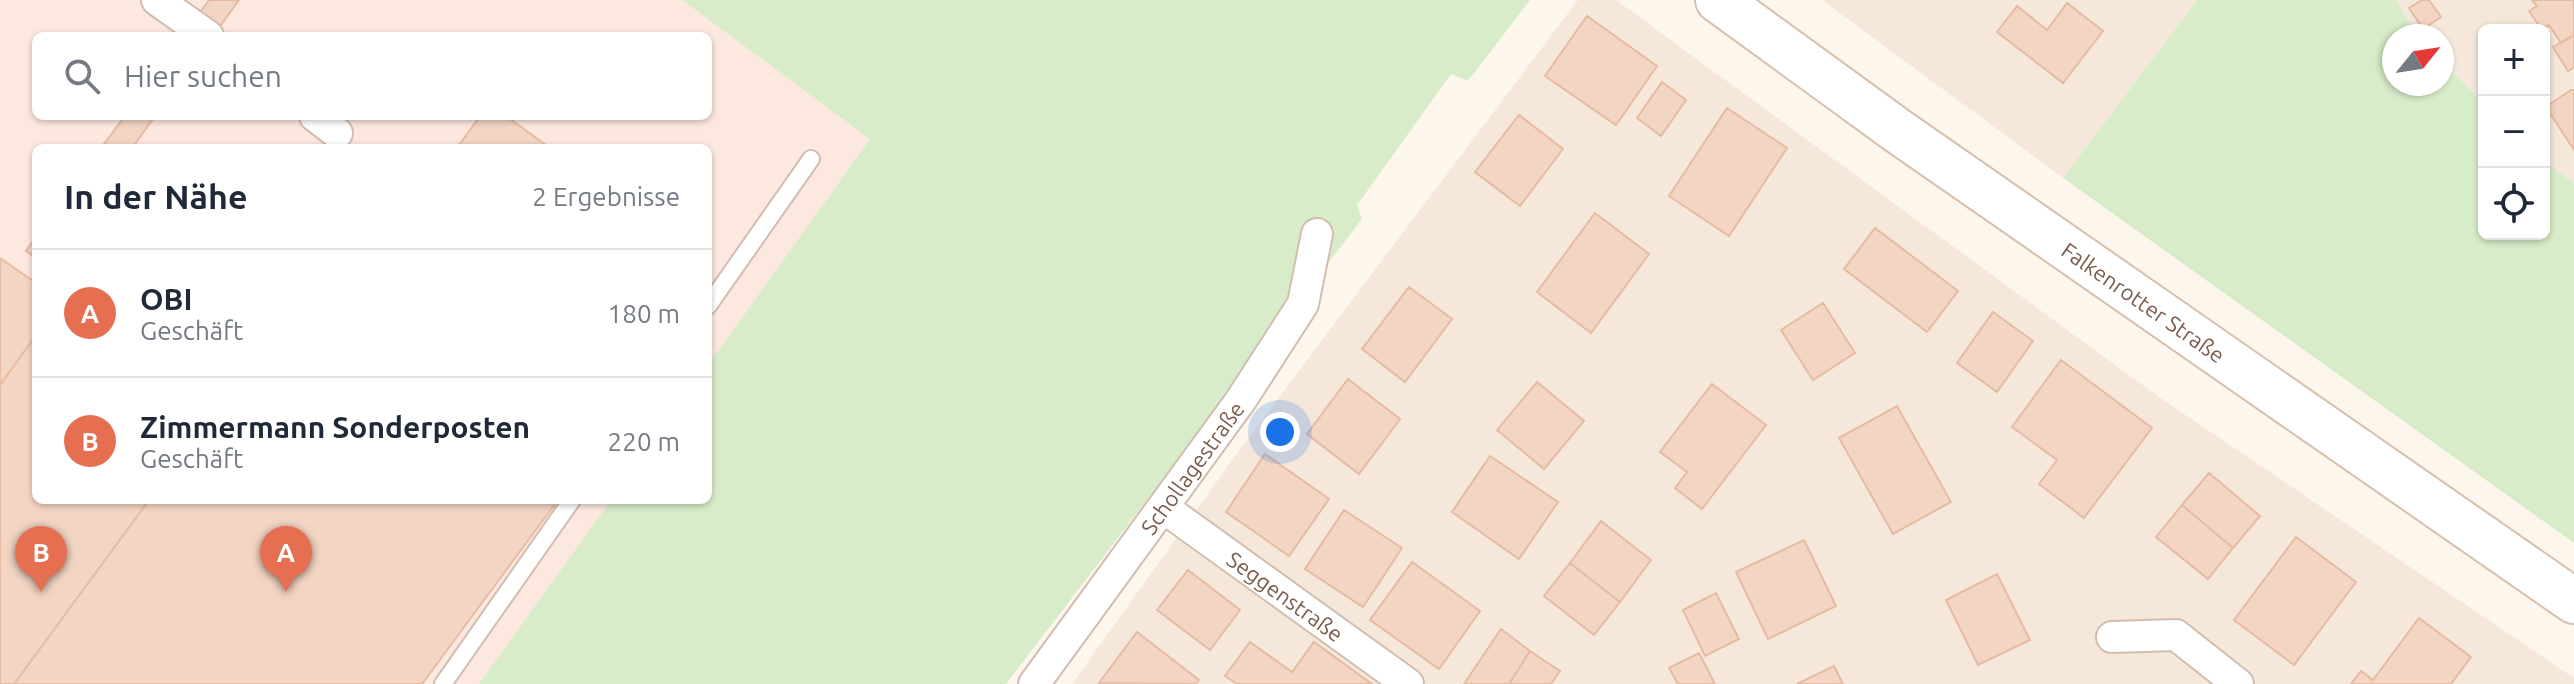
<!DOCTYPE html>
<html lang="de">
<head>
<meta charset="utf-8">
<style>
	:root { --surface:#fff; --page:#f6f6f7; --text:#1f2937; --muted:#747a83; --line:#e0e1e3; --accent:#e76f51 }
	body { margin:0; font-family:Ubuntu,sans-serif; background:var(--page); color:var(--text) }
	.controls { position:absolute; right:24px; top:24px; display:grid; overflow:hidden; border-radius:12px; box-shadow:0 2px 6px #0004 }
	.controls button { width:72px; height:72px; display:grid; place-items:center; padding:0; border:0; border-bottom:2px solid var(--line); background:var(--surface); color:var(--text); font:40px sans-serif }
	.compass { position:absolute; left:2382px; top:24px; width:72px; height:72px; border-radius:50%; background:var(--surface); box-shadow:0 2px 6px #0004; rotate:60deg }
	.you { position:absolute; left:1280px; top:432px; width:28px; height:28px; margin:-20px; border:6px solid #fff; border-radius:50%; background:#1a73e8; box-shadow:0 0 0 12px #1a73e833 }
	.badge { display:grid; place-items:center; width:52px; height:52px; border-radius:50%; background:var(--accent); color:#fff; font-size:26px; font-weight:700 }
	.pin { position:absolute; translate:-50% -66px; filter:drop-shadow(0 2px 4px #0008) }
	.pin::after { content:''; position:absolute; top:42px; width:28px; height:24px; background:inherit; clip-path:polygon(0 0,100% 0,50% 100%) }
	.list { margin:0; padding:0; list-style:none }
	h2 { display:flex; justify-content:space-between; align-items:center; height:104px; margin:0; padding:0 32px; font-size:34px }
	h2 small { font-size:26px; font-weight:400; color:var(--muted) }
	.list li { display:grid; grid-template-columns:52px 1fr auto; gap:24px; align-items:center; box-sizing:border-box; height:128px; padding:0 32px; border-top:2px solid var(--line) }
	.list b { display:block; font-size:30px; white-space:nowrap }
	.list p { margin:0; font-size:26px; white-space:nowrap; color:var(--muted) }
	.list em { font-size:26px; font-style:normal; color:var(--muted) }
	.icon { flex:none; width:44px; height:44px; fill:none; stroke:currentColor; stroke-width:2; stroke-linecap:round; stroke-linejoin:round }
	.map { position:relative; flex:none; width:2574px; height:684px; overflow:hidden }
	.search { position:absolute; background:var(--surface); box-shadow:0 2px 6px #0004; left:32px; top:32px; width:680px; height:88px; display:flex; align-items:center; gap:20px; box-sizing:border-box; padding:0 28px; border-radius:12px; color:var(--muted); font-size:30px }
	.panel { position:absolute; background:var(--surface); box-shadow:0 2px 6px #0004; left:32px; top:144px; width:680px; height:360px; border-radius:12px }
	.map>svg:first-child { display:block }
	.residential { fill:#f5e8da }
	.commercial { fill:#fde8e0; fill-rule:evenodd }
	.green { fill:#d8ecc9 }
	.building { fill:#f3d5c3; stroke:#e6bba3; stroke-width:2 }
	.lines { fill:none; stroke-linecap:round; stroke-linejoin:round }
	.service-casing { stroke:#d1beb0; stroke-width:20 }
	.minor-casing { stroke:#d1beb0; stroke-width:34 }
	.secondary-casing { stroke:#d6c0b0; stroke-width:48 }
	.service { stroke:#fff; stroke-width:16 }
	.minor { stroke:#fff; stroke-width:30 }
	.secondary { stroke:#fff; stroke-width:44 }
	.labels { text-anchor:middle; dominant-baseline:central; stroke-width:8; stroke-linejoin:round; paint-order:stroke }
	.street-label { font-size:22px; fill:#7a5c4d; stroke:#fffaf3 }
</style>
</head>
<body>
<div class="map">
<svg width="2574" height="684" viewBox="0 0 2574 684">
	<rect width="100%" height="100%" fill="#fdf6ec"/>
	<path class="residential" d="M1578,0H1616L2159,397L2574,678V684H1072L1238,452Z
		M1822,0H2197L2063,178Z
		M2396,0H2574V183L2544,161V30H2484V103L2442,62V36H2417Z"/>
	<path class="commercial" d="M0,0H682L870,139L708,365V148H36V500H611L479,684H0ZM36,36H708V116H36Z"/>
	<path class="green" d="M682,0H1530L1468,81L1451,74L1357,205L1362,219L1006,684H479L611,500H708V365L870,139Z
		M2197,0H2396L2417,36H2394V84H2442V62L2484,103V234H2544V161L2574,183V543L2063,178Z"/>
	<path class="building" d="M209,0H239L213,36H183Z
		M2422,0H2429L2441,17L2423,29L2409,8Z
		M2532,0H2574V35L2561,43L2549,25L2542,30L2529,11L2537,6Z
		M2067,3L2103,31L2063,83L1997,32L2017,6L2047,30Z
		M1587,16L1657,66L1616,125L1545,76Z
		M2574,35V67L2568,71L2553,47Z
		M1662,82L1686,100L1661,136L1637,118Z
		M2571,90H2574V150L2546,107Z
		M1727,108L1787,148L1729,236L1669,196Z
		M1519,115L1563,149L1520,206L1475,172Z
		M125,116H155L132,148H101Z
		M480,116H506L550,148H457Z
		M1595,213L1649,254L1591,333L1537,292Z
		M1875,228L1958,291L1927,332L1844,269Z
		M36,237V258L26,251Z
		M0,258L36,283V335L0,385Z
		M1409,287L1452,319L1405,382L1362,349Z
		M1823,303L1855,353L1813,380L1781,330Z
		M1993,312L2033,341L1997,392L1957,363Z
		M36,335V500H149L14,684H0V385Z
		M2061,360L2152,428L2084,518L2039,484L2057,460L2012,427Z
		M1348,379L1400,419L1359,474L1307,434Z
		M1537,382L1584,421L1544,469L1497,430Z
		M1712,384L1766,425L1702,509L1675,488L1687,472L1660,452Z
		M1897,406L1951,502L1893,534L1839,438Z
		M1265,454L1329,499L1289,556L1226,512Z
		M1490,456L1558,502L1519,559L1452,512Z
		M2209,473L2260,516L2233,548L2182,505Z
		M149,500H558L422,684H14Z
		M2182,505L2233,548L2208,579L2156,537Z
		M1344,510L1402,548L1363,607L1305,569Z
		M1601,521L1651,560L1620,602L1570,563Z
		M2296,537L2356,582L2294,665L2234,620Z
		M1804,540L1836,606L1768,639L1736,572Z
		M1412,562L1480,611L1439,669L1370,620Z
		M1570,563L1620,602L1594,635L1544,596Z
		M1188,570L1240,610L1210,650L1157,610Z
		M1997,574L2030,640L1978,665L1946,600Z
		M1716,593L1739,639L1705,656L1683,610Z
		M2419,618L2471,657L2451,684H2351L2361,671L2373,680Z
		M1501,629L1530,651L1509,684H1464Z
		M1137,632L1199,680L1196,684L1099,683Z
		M1250,642L1292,672L1314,642L1372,684H1237L1225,676Z
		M1530,651L1560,671L1551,684H1509Z
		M1699,653L1715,684H1678L1669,668Z
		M1834,666L1843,684H1797Z"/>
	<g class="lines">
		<defs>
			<path id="service" d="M708,306L811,159
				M443,684L572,500"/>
			<g id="minor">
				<path d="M157,0L208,36"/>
				<path d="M315,116L337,133"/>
				<path id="s1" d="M1164,508L1408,684"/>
				<path d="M2112,637L2176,635L2238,684"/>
				<path id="s2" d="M1034,684L1241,400L1303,304L1317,234"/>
			</g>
			<g id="secondary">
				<path id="s3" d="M1718,0L1898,131L2574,601"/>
			</g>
		</defs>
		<use href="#service" class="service-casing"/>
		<use href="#minor" class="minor-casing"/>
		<use href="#secondary" class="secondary-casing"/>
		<use href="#service" class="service"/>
		<use href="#minor" class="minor"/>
		<use href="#secondary" class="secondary"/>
	</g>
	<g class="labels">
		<g class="street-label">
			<text stroke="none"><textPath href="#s3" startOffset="522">Falkenrotter Straße</textPath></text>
			<text stroke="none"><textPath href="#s2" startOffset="268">Schollagestraße</textPath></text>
			<text stroke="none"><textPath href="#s1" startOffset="150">Seggenstraße</textPath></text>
		</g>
	</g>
</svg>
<div class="controls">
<button>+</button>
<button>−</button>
<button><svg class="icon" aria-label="locate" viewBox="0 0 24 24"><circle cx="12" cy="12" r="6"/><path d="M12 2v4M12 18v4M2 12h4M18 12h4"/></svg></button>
</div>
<svg class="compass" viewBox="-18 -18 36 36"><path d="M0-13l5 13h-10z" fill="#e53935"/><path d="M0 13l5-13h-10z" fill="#747a83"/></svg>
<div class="you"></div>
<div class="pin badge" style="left:286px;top:592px">A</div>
<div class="pin badge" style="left:41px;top:592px">B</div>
<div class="search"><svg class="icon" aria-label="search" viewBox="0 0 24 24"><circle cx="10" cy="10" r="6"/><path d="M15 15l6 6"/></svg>Hier suchen</div>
<section class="panel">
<h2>In der Nähe<small>2 Ergebnisse</small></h2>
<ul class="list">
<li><span class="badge">A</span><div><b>OBI</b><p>Geschäft</p></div><em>180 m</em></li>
<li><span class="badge">B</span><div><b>Zimmermann Sonderposten</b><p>Geschäft</p></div><em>220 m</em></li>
</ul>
</section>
</div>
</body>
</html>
